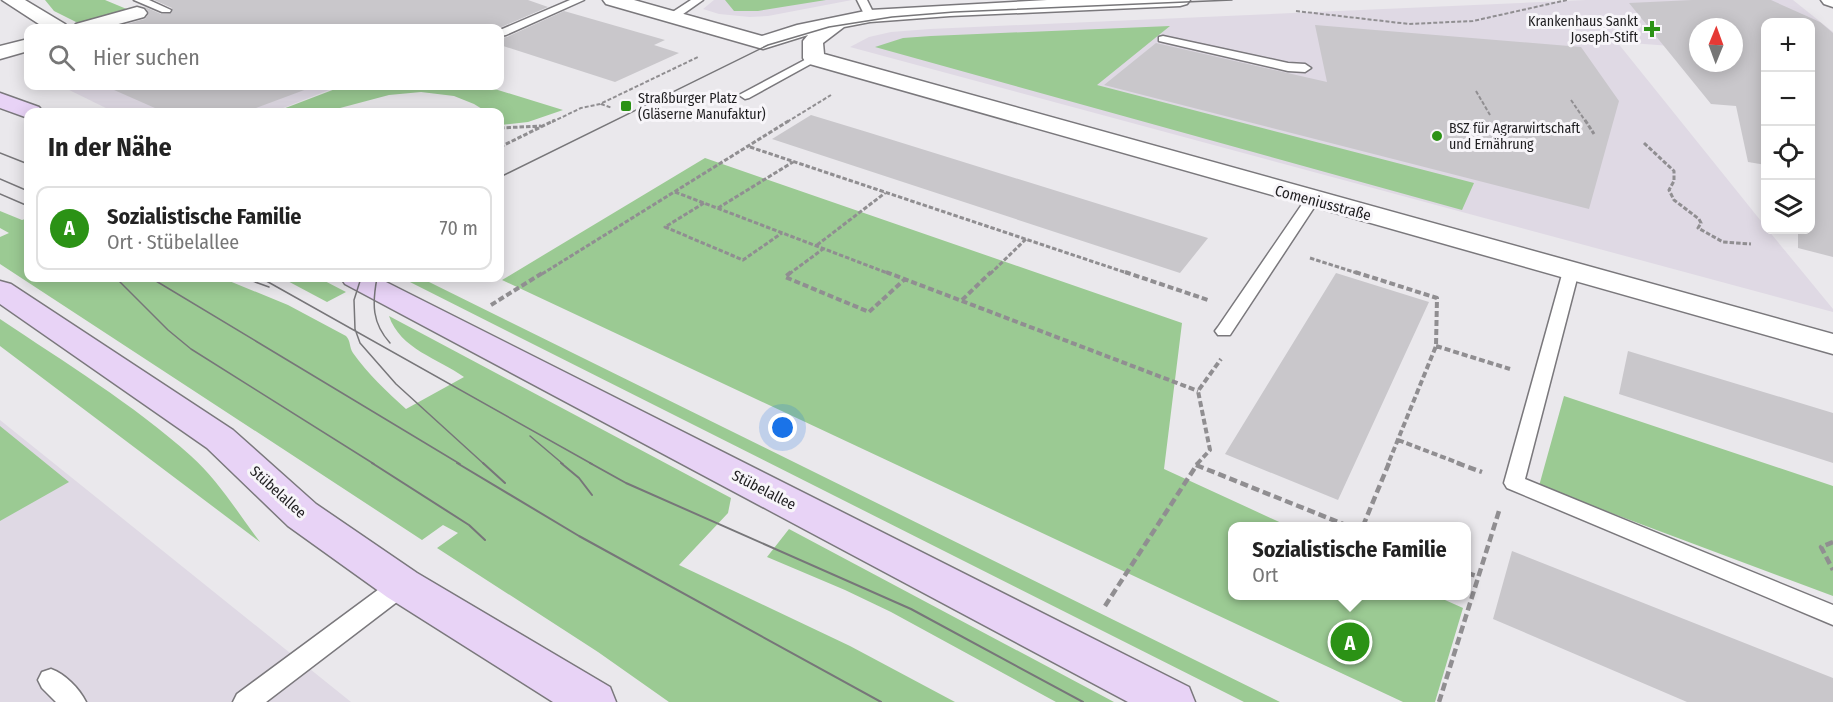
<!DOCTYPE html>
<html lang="de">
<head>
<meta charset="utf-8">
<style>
	:root { --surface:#fff; --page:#f2f2f2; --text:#222; --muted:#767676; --line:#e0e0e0; --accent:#2b9215 }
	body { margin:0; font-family:"Fira Sans Condensed",sans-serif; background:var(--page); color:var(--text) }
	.controls { position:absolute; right:18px; top:18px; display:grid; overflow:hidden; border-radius:12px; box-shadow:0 3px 15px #0003 }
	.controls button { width:54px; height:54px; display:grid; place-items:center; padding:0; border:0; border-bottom:2px solid var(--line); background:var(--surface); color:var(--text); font:30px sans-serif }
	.compass { position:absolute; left:1689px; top:18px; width:54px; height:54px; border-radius:50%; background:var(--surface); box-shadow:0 3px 15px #0003; rotate:1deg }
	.you { position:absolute; left:783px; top:428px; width:21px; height:21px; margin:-15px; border:4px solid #fff; border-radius:50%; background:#1a73e8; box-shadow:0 0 0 9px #1a73e833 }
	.badge { display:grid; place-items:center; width:39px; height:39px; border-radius:50%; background:var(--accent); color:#fff; font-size:20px; font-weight:700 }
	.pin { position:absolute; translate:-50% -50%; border:3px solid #fff; box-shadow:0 2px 6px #0006 }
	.popup { position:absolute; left:1228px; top:522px; width:243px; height:78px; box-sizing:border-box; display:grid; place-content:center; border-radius:12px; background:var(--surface); filter:drop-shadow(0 2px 4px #0005); font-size:20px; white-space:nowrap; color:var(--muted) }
	.popup b { font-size:22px; color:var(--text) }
	.popup::after { content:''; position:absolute; left:50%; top:100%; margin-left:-12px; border:12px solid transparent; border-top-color:var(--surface) }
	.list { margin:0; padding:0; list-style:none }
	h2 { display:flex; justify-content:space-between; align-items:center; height:78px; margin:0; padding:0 24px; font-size:26px }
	h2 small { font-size:20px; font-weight:400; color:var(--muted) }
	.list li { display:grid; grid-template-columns:39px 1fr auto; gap:18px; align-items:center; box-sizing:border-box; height:84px; margin:0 12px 12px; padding:0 12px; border:2px solid var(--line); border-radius:12px }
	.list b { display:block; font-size:22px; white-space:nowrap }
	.list p { margin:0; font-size:20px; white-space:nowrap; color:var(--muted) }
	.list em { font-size:20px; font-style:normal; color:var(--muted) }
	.icon { flex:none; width:33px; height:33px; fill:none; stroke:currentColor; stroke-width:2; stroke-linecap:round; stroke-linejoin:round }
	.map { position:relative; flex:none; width:1833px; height:702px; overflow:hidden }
	.search { position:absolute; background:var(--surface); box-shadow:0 3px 15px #0003; left:24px; top:24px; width:480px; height:66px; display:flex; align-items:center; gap:15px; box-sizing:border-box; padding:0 21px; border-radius:12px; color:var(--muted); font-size:22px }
	.panel { position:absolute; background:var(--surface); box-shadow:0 3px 15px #0003; left:24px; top:108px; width:480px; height:174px; border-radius:12px }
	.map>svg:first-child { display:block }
	.built { fill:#dfd9e4 }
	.green { fill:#9bca93 }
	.building { fill:#c9c7cb; fill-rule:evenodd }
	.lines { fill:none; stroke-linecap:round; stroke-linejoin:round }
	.lane-casing { stroke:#7a787c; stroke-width:3 }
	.street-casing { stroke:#7a787c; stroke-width:3 }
	.secondary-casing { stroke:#7a787c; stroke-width:3 }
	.path-far3 { stroke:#908e91; stroke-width:2; stroke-dasharray:4 2; stroke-linecap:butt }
	.path-far2 { stroke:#908e91; stroke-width:3; stroke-dasharray:4.5 2; stroke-linecap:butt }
	.path-far1 { stroke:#908e91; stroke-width:4; stroke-dasharray:6 3; stroke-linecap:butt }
	.path { stroke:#908e91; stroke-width:4.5; stroke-dasharray:8 4; stroke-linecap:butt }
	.lane { fill:#fff; fill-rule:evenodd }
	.street { fill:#fff; fill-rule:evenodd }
	.secondary { fill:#e8d3f6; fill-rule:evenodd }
	.tram-far1 { stroke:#777679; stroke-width:1.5 }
	.tram { stroke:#777679; stroke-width:2 }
	.poi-dot { fill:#2b9215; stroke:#f7f5f9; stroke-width:2 }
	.labels { text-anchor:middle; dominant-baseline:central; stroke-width:6; stroke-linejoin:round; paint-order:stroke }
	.far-poi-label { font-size:14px; fill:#1f1e20; stroke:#f7f5f9; text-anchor:start }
	.street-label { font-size:15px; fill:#1f1e20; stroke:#f7f5f9 }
</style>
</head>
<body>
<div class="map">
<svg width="1833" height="702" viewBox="0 0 1833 702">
	<rect width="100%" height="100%" fill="#eae8ec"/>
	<path class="built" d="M714,0H852L768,16L750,17L719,14L703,9Z
		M1586,0H1793L1833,32V58L1810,22L1698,27V48L1617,42L1765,226L1766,230H1768L1833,309V312L850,47L869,37L891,32L930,29Z
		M61,86H339L273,112H114Z
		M0,420L351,702H0Z"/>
	<path class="green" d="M45,0H105L129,10L80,24L54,11Z
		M725,0H826L758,11H734Z
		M1170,26L1097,85L1474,183L1462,210L875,47L903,38L931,36Z
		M343,86H485L563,110L528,122L500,125V112H487L474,104L454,96L421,92L389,95L325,112H275Z
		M705,158L1182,323L1164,469L1288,526H1233V596H1436L1463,608L1435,702H1403L502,280Z
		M0,211L22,220L28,218V278H222L288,305L346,336C351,341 349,347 353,353C368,374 387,392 406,409L464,377C439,359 400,349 389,316L731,498L728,513L679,565L850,646L955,702H669L598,652L437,548L458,533L443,525L422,540L0,264V237L9,233L0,228Z
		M282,278H319L346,292L327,302Z
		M402,278H421L1280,702H1244Z
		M0,319C64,362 133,404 191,456C218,480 238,513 260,542L0,346Z
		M1564,396L1833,486V596L1539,486Z
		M0,426L69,482L0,521Z
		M789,529L1114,702H1056L891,612L845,590L767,557Z"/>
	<path class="building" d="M154,0H528L548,7L499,28H111L145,19L149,13L145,7L161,14L172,13V8Z
		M1692,0H1771L1820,22L1833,33V257L1798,248V230H1810V22H1766V165L1748,162L1736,106L1711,104L1629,3ZM1698,27H1734V63H1698Z
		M564,11L665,40L654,45L679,53L615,82L500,45V38L507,37Z
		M1315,25L1581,47L1619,101L1589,209L1104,85L1156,43L1327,82Z
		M105,86H315L245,112H164Z
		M811,115L867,132L1208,238L1180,273L772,139Z
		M1336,273L1429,302L1338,500L1225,454Z
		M1628,351L1833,413V463L1619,394Z
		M1512,551L1833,678V702H1687L1493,619Z"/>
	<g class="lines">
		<defs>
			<path id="lane" d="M134,0H149L171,10L170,12H162Z
				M570,0H584L506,35L500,36V30Z
				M691,0H703L676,19H668V15Z
				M857,0H867L875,16L874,18H866Z
				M1163,36L1288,63L1305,64L1311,68L1305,72L1288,71L1159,41V37Z
				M814,55L818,56V60L749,98L745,99L739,95Z
				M1312,196L1319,200L1230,335H1218L1215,331L1218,327L1307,197Z
				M1571,266L1579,271L1525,479L1833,605V625L1507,488L1504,483L1563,271Z
				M402,576L410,578L414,585L410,592L266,702H233L237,694L394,578Z
				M51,669C65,674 79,688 86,702H56L42,688L38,680L42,672Z"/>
			<path id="street" d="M2,0H25L65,24L68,28H45Z
				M603,0H634L762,36L797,25L870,10L1047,0H1190L1187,4L1180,6L950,16L870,22L844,27L823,43L824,54L1833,334V354L806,63L803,58V41L808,35L763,49L606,4Z
				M1821,0H1833V7L1824,4Z
				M137,7L144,9L147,13L144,17L104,28H73L76,24Z
				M28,39V51L0,59V46Z"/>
			<path id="secondary" d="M0,93L39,107L43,112H28V118L0,108Z
				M341,278H378L1189,687L1195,702H1128L345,284Z
				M0,281L11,284L233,430L316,504L417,573L610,687L616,702H553L387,597L288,526L207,448L0,304Z"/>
		</defs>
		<use href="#lane" class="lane-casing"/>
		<use href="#street" class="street-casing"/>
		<use href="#secondary" class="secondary-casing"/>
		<path class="path-far3" d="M1296,11L1409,24L1473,21L1567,0
			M1476,91L1490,115
			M1571,100L1586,122
			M601,104L612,108
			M552,122L581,108L600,104L698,57
			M787,122L831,95"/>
		<path class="path-far2" d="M1585,120L1594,134
			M500,128L541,126
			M1644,143L1674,171V181L1669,190L1674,200L1699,219L1701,223L1698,228L1723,242L1751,244
			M500,147L555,120
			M750,147L1130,274
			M675,192L890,274
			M704,203L665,227L743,260L782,233
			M718,208L793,162
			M817,245L885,193
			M1310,258L1360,274
			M542,274L790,120
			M789,274L823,249
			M990,274L1026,239"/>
		<path class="path-far1" d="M791,272L785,277L869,312L905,279
			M886,272L1198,391
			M1125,272L1208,300
			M1355,272L1437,298L1436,346L1388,464
			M962,300L991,272
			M491,305L544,272
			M1436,346L1510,369
			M1398,440L1461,464
			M1197,464L1210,450L1198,391L1221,359"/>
		<path class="path" d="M1457,463L1482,472
			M1196,465L1348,526
			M1363,526L1389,463
			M1833,542L1821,547L1833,570
			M1467,573L1477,576
			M1105,606L1198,463
			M1439,702L1499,511"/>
		<use href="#lane" class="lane"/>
		<use href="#street" class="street"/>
		<use href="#secondary" class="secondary"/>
		<path class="tram-far1" d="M0,153L28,164
			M500,177L768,45L829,27L892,17L954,12L1232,0
			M0,179L28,191
			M0,194L28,206
			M116,278L168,330L191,349L374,464
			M151,278L460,464
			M244,278L269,287
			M261,278L592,464
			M361,278L354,300L355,329L360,343L396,384L484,464
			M377,278C372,304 372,323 390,343
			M530,436L563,464"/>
		<path class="tram" d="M372,463L469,525L485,540
			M457,463L579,536L881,702
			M483,463L505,483
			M561,463L579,478L592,495
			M590,463L626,483L911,609L1083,702"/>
	</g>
	<g class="poi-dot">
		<path d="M1649 20h6v6h6v6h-6v6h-6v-6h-6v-6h6z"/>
		<rect x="620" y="100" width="12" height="12" rx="3"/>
		<circle cx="1437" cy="136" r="6"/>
	</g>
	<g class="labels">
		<g class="far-poi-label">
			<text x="1638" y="21" text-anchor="end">Krankenhaus Sankt<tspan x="1638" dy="16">Joseph-Stift</tspan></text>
			<text x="638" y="98">Straßburger Platz<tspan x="638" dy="16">(Gläserne Manufaktur)</tspan></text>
			<text x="1449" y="128">BSZ für Agrarwirtschaft<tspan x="1449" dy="16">und Ernährung</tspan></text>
		</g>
		<g class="street-label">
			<text transform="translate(1323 203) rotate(15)">Comeniusstraße</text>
			<text transform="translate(764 490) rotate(27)">Stübelallee</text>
			<text transform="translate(278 492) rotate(42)">Stübelallee</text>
		</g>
	</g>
</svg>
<div class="controls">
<button>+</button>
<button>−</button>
<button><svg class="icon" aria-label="locate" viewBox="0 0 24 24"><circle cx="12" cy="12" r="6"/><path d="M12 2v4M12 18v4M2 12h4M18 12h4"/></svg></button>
<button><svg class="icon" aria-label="layers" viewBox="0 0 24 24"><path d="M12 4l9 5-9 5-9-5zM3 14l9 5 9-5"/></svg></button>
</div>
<svg class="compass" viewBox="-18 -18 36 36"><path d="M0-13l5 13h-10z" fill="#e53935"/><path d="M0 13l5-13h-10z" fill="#767676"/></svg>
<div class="you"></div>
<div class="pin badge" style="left:1350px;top:642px">A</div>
<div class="popup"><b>Sozialistische Familie</b>Ort</div>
<div class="search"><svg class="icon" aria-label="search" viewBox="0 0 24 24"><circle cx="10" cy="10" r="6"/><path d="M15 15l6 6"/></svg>Hier suchen</div>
<section class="panel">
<h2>In der Nähe<small></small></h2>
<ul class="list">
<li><span class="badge">A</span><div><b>Sozialistische Familie</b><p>Ort · Stübelallee</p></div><em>70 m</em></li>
</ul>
</section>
</div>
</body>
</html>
